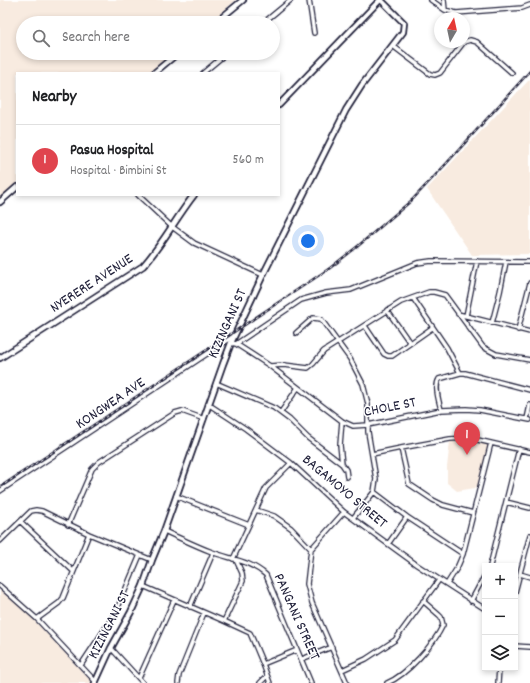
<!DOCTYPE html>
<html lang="en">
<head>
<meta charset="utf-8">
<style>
	:root { --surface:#fff; --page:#f6f6f6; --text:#202124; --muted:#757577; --line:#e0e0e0; --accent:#0b8043 }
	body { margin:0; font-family:Dekko,sans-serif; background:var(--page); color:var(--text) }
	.controls { position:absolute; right:12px; bottom:12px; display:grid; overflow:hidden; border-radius:0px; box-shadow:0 2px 6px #0003 }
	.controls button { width:36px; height:36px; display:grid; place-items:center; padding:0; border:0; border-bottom:1px solid var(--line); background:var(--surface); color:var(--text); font:20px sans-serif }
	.compass { position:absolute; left:434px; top:12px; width:36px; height:36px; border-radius:50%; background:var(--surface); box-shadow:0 2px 6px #0003; rotate:9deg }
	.you { position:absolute; left:308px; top:241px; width:14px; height:14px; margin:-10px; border:3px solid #fff; border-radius:50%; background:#1a73e8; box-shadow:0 0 0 6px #1a73e833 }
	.badge { display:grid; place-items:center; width:26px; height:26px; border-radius:50%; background:var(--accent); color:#fff; font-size:13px; font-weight:700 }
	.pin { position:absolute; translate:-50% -33px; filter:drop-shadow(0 1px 2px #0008) }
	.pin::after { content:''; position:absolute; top:21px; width:14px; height:12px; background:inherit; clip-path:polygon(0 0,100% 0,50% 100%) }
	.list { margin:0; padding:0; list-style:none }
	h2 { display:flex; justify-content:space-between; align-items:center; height:52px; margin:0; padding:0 16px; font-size:17px }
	h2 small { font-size:13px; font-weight:400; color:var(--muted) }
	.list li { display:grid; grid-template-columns:26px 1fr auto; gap:12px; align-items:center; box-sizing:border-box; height:72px; padding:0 16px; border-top:1px solid var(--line) }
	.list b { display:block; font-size:15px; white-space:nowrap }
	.list p { margin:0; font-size:13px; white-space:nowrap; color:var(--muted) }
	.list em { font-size:13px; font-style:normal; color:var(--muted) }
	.icon { flex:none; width:22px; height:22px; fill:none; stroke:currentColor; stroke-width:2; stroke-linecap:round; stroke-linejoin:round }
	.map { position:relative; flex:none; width:530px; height:683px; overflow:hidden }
	.search { position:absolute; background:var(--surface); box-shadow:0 2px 6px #0003; left:16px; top:16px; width:264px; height:44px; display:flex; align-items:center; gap:10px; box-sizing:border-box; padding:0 14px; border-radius:22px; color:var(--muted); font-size:15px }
	.panel { position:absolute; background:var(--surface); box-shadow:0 2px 6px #0003; left:16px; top:72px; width:264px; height:124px; border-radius:0px }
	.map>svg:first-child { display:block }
	.built { fill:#f8ebe0 }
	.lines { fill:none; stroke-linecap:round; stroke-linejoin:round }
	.street-casing { stroke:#22223b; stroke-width:6 }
	.secondary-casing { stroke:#22223b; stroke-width:8 }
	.street { stroke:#fff; stroke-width:3.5 }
	.secondary { stroke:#fff; stroke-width:4.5 }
	.rail-casing { stroke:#22223b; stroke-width:2.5 }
	.rail { stroke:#fff; stroke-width:1; stroke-dasharray:3; stroke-linecap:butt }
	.labels { text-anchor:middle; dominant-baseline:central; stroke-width:3; stroke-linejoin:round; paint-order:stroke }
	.street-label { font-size:15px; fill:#22223b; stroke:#fff }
</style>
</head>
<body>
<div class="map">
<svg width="530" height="683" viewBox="0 0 530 683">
	<rect width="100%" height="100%" fill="#fff"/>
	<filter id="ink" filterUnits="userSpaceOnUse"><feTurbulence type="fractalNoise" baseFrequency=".025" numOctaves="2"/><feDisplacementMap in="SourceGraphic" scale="8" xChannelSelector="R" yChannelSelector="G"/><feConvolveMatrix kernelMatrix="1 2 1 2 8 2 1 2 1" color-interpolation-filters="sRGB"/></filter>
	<g filter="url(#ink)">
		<path class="built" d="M0,0H236L209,23H23V53H173L149,73H17V183L0,198Z
			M530,79V254L472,255L427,189Z
			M450,441L490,444L480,483L475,488L457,491L447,483V467Z
			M0,588L15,600L93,683H0Z"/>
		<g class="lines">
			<defs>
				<path id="street" d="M309,0L314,33
					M431,0L445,10L456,13L522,8L530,5
					M444,0L445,10
					M263,23L291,0
					M464,42L470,40L477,42L512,73
					M393,46L430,74L435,75L440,73L464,42
					M203,73L227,53
					M138,195L171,226L194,243L263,275
					M413,298L447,348L460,373
					M387,310L410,343
					M458,314L530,332
					M466,316L477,261
					M492,323L500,292L506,262
					M365,326L384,354L388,356H392L432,328
					M518,330L530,283
					M296,333L313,318L321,319L350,359L363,384L368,404V432L376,479L374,492L353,518
					M231,343L236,344L270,366L342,421L353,426L368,425L441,410L466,409L480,410L530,420
					M236,344L301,300L326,293L351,290L417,263L431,261L530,262
					M270,366L284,365L308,368L313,364L324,351L401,302L429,292H434L445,295L483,347L496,354L530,360
					M216,383L274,408L290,420L308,438L342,464L346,470L347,477
					M208,404L246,429L291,463L344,512L417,565L485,609
					M441,410C439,401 434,387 439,379L460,373H465L530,390
					M281,412L297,389
					M527,419L530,405
					M342,421L340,445L342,464
					M401,448L409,484L433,500L443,505L473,513
					M372,454L401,448L450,439L469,438L530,452
					M0,491L234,336
					M374,492L407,517L463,554
					M176,496L249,525
					M506,502L530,508
					M256,510L274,516L291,528L311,549
					M344,512L311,549L307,584L312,603L347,683
					M21,522L73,571
					M68,525L92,469L99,462L175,413L182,411L204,419
					M164,531C180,538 196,546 212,552C230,559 251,561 266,575L311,683
					M0,541L31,511L36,510L42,511L89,534L152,560
					M388,544L407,517
					M233,559L266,488L291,463
					M490,566L519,449
					M520,574L530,577
					M447,584L457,568L463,554L491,443
					M0,586L37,619L96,682
					M143,586L224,621L250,633L263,664L270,683
					M515,592L530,535
					M471,601L485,575
					M190,607L213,553
					M37,619L59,603L63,598L89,534
					M224,621L243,581L242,573L236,560
					M515,646L530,647
					M111,648L143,683
					M302,659L332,647
					M263,664L297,650
					M81,665L116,612L140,555
					M342,670L366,659L395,640L439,580
					M139,678L174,600
					M178,683L179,675L204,613
					M260,683L267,676
					M387,683C407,675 434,644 443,625L441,617L439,615L423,601
					M498,683L499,668"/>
				<path id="secondary" d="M215,23L243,0
					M154,73L178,53
					M279,105L380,0
					M0,202L17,187
					M0,358L143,266C162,245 176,218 194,195
					M95,683L111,648L131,612L143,586L152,560L164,531L223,364L231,343L263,275L346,110L362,85L403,32L404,23L381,0"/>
			</defs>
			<use href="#street" class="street-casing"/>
			<use href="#secondary" class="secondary-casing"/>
			<use href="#street" class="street"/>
			<use href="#secondary" class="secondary"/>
			<defs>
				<path id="rail" d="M0,487L294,292L330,268L358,246L412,200L445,165L530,71"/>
			</defs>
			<use href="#rail" class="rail-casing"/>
			<use href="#rail" class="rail"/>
		</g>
	</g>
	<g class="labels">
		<g class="street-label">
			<text transform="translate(92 284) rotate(-33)">NYERERE AVENUE</text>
			<text transform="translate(228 324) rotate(-66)">KIZINGANI ST</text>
			<text transform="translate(111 404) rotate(-34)">KONGWEA AVE</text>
			<text transform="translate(390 408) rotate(-11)">CHOLE ST</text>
			<text transform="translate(344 492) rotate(40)">BAGAMOYO STREET</text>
			<text transform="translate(296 617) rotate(66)">PANGANI STREET</text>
			<text transform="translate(110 625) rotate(-63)">KIZINGANI ST</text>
		</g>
	</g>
</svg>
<div class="controls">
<button>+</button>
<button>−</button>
<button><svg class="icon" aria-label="layers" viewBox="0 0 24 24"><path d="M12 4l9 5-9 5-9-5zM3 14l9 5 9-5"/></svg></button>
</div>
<svg class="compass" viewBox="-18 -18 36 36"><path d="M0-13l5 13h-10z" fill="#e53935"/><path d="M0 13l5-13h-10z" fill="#757577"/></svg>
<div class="you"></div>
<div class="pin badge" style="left:467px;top:455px;background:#e0444e">1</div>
<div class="search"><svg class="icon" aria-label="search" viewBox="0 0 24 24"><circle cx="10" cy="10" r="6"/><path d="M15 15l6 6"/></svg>Search here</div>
<section class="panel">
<h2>Nearby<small></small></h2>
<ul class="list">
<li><span class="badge" style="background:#e0444e">1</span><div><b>Pasua Hospital</b><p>Hospital · Bimbini St</p></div><em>560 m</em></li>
</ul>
</section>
</div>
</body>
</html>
